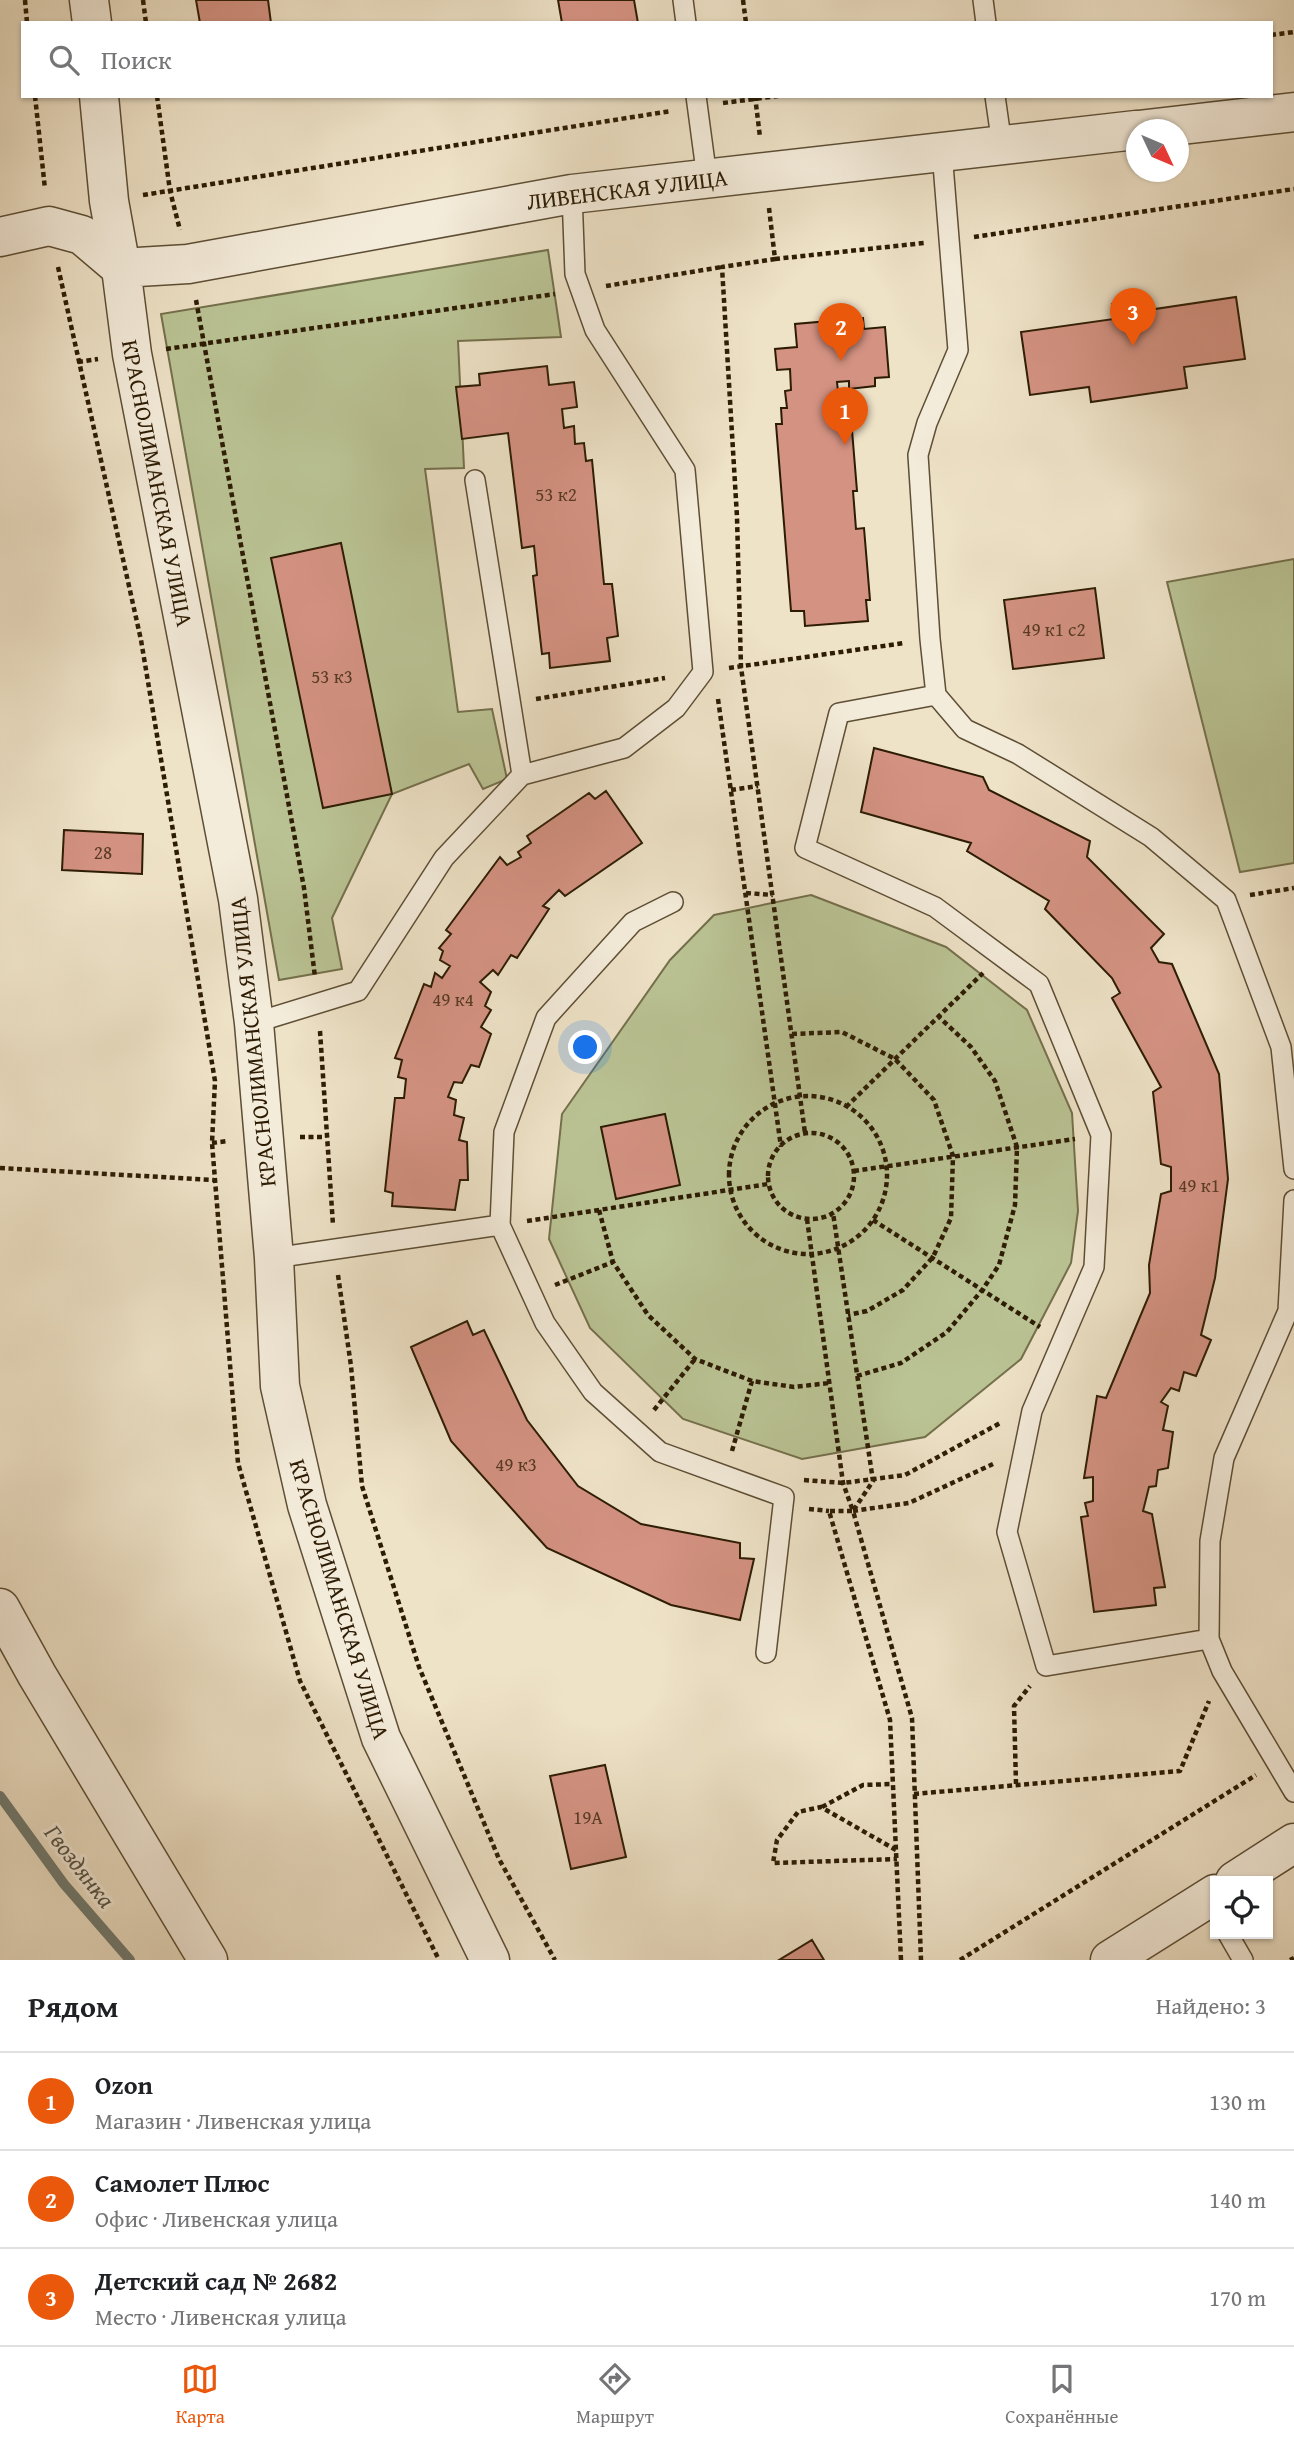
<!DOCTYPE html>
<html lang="ru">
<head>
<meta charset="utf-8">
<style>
	:root { --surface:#fff; --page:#f2f2f2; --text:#202124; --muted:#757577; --line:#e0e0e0; --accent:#ea580c }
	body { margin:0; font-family:"Gentium Book Plus",serif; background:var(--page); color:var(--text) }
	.controls { position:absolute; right:21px; bottom:21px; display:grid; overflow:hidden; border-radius:0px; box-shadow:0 2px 5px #0004 }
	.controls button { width:63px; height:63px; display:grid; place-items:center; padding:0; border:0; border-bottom:2px solid var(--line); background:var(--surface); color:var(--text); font:35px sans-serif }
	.compass { position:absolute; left:1126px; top:119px; width:63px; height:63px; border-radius:50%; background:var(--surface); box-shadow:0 2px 5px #0004; rotate:134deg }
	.you { position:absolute; left:586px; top:1048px; width:24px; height:24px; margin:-18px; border:5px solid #fff; border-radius:50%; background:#1a73e8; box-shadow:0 0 0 10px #1a73e833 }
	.badge { display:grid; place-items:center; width:46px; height:46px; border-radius:50%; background:var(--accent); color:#fff; font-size:23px; font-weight:700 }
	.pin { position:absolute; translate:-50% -58px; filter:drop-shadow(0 2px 4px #0008) }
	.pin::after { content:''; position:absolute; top:37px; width:24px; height:21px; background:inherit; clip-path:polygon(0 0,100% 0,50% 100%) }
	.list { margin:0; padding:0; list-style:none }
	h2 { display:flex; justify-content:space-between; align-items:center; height:91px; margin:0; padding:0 28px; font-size:30px }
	h2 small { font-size:23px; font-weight:400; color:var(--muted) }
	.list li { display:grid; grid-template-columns:46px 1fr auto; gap:21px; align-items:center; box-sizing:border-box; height:98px; padding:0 28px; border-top:2px solid var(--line) }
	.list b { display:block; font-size:26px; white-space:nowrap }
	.list p { margin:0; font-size:23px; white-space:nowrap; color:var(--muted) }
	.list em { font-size:23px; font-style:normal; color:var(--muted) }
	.icon { flex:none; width:38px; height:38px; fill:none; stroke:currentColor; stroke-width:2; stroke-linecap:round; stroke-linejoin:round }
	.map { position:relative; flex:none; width:1294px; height:1960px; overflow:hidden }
	.search { position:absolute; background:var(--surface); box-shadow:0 2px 5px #0004; left:21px; right:21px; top:21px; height:77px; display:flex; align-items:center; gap:18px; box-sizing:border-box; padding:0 24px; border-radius:0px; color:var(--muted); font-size:26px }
	.sheet { height:385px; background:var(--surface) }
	nav { display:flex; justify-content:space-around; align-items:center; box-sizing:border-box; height:98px; border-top:2px solid var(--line); background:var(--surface); font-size:19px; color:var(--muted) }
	nav a { display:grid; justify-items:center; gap:4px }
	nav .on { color:var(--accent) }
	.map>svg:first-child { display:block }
	.green { fill:#bac394; stroke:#74704c; stroke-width:2 }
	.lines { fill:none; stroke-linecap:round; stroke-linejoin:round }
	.stream { stroke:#707c73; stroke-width:10 }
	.building { fill:#d49282; stroke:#2d1c04; stroke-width:2 }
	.lane-casing { stroke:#5d4e35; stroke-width:22 }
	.street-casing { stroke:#5d4e35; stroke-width:41 }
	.path { stroke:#2d1c04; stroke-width:4.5; stroke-dasharray:5 3.5; stroke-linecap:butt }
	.lane { stroke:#f4ecdb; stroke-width:19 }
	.street { stroke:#f4ecdb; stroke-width:38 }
	.labels { text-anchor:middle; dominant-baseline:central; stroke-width:6; stroke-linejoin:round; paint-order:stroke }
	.number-label { font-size:19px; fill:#573a24 }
	.street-label { font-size:23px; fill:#2d1c04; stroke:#f4ecdb }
	.water-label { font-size:24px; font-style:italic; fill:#545445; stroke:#f4ecdb }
</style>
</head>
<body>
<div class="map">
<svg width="1294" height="1960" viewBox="0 0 1294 1960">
	<rect width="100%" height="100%" fill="#eee2c7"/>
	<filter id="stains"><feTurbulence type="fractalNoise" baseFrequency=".00286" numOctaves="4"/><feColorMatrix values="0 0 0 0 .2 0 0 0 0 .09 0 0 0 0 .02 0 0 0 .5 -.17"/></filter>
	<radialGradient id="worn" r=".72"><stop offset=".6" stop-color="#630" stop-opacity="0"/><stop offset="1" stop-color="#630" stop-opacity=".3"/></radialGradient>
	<path class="green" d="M548,250L561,337L458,341L464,468L425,469L458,712L492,709L507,779L483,789L469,764L392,794L332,918L342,969L279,980L161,314Z
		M1294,559V863L1240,872L1167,582Z
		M811,895L946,947L1027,1010L1072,1113L1078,1211L1071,1263L1021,1359L925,1437L802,1459L683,1419L590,1328L549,1239L562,1114L670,960L714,915Z"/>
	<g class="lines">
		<path class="stream" d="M0,1796L64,1884L130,1960"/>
	</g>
	<path class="building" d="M196,0H268L271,23H200Z
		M558,0H634L638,23H562Z
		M1236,297L1245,359L1184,367L1187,388L1091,402L1089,387L1030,395L1021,332L1114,319L1112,304L1146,299L1148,310Z
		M863,318L864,329L885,327L889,377L875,378V386L849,389V381L837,382L841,419L851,418L857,491H853L856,529L864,528L870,600H866L868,621L805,626L804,611H791L776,424H782L781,408H787L785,391L791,390L790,369L777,370L775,349L797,347L795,324Z
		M547,366L549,385L574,382L577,407L562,409L564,428L574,426L575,444L584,443L586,461L592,460L604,584H612L618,636L607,638L610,661L550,668L549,653L542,654L533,576L537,575L534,546L522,548L508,433L462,439L456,387L480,385L479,374Z
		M341,543L392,794L323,808L271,558Z
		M1095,588L1104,658L1013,669L1004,600Z
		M874,748L983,777L989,790L1090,841L1087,857L1164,934L1151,948L1159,962L1172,964L1219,1074L1228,1179L1215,1278L1201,1335L1211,1340L1196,1376L1184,1372L1179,1391L1171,1388L1161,1402L1168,1406L1163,1430L1173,1432L1168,1468L1158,1470L1156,1486L1149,1487L1143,1511L1152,1514L1165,1587L1154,1588L1156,1605L1094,1612L1081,1517L1088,1516L1085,1503L1093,1501V1477L1084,1478L1097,1396L1106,1398L1150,1293L1149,1265L1161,1194L1171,1191V1167L1161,1164L1153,1092L1161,1087L1112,998L1120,993L1112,978L1045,909L1049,901L967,851L971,843L861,812Z
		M606,791L642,843L565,896L559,890L543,906L549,909L517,958L511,955L498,975L493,970L480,982L491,992L485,1006L491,1010L481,1027L491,1034L479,1067L471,1065L462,1083L454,1082L448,1097L456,1100L454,1115L464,1118L459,1140L467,1142L468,1180H460L455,1210L392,1206L393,1193L385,1191L395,1098H404L406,1079L398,1077L402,1060L395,1058L424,984L431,987L435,973L442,978L450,966L440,960L443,951L439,948L451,934L446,930L500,857L507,865L521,857L518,852L531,843L527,836L589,793L595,799Z
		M64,830L143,834L142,874L62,870Z
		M665,1114L680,1185L616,1199L601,1127Z
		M467,1321L473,1335L484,1330L527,1420L578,1486L641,1524L740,1543V1558L754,1559L740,1620L671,1605L547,1548L529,1528L451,1441L411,1347Z
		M605,1765L626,1857L571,1869L550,1776Z
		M812,1940L824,1960H779Z"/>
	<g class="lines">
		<defs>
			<path id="lane" d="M683,0L686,23
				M983,0L986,23
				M696,96L707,178
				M995,96L1002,145
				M942,152L958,350L927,423L918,455L930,639L936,695L965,729L1018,754L1151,837L1226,900L1281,1047L1294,1169
				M475,480L522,775
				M936,695L839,713L805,848L935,907L1039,984L1101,1135L1094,1267L1032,1411L1007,1532L1046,1666L1209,1639
				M254,1023L358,991L444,858L522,775L624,748L676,708L703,672L685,470L595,330L575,274L572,194
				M1294,1200L1288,1311L1224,1458L1210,1541L1209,1639L1222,1671L1294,1792
				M500,1225L504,1132L546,1018L633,922L673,902
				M274,1258L500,1225L545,1323L593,1392L660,1452L784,1497L766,1653
				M1228,1934L1243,1960"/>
			<path id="street" d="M89,0L92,23
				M99,96L109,201L121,268L132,354L238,899L254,1023L274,1258L280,1386L307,1505L381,1738L490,1960
				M1138,130L1294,112
				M0,237L49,226L82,235L121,268L188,264L572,194L1136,130
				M0,1608L37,1675L208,1960
				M1235,1881L1294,1843
				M1110,1960L1215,1894"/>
		</defs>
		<use href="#lane" class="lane-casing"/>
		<use href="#street" class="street-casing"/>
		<path class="path" d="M25,0L27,23
			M143,0L146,23
			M743,0L746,23
			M1271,35L1294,32
			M35,96L45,189
			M157,96L170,191L180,230
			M755,96L760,137
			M723,103L778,96
			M143,195L671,111
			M769,208L775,259L722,267L737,517L741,667L805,1133
			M974,237L1294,189
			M775,259L924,243
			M58,267L141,640L215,1081L212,1143L238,1463L300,1681L439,1960
			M606,286L722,267
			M196,300L304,888L315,977
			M166,349L555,294
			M78,362L98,359
			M729,668L904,643
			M536,699L665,678
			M718,699L781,1147
			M731,790L758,786
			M746,893L773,895
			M1250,895L1294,888
			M320,1031L333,1225
			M792,1034L842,1032L895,1059L934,1100L953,1156L951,1218L933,1257L903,1290L867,1311L848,1315
			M729 1175a79 79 0 1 1 158 0a79 79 0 1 1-158 0Z
			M846,1107L983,973
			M768 1176a43 43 0 1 1 86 0a43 43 0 1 1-86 0Z
			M300,1137H325
			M212,1143L228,1141
			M0,1168L214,1180
			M854,1171L1075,1139
			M599,1210L613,1262L648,1315L695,1359L752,1381L794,1387L829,1383
			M807,1219L843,1483L853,1511L873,1481L833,1213
			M873,1220L1040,1327
			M527,1221L768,1184
			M338,1275L351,1366L362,1486L419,1667L499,1859L555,1960
			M555,1285L613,1262
			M857,1376L901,1363L947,1332L983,1289L999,1265L1015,1205L1017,1147L995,1081L971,1047L939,1017
			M654,1410L695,1359
			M732,1451L752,1381
			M804,1480L843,1483L905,1475L1002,1422
			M809,1509L829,1511
			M853,1511L909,1503L993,1464
			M1016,1784L1014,1706L1030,1686
			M914,1794L1180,1771L1209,1701
			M822,1807L863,1785L893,1784
			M896,1850L821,1807L798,1812L777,1840L773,1863L897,1859
			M901,1960L890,1720L829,1511H853L912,1718L921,1960
			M960,1960L1256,1775
			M1290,1960L1294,1958"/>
		<use href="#lane" class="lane"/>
		<use href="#street" class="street"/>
	</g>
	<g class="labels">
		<g class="number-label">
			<text x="556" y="494">53 к2</text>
			<text x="1054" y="629">49 к1 с2</text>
			<text x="332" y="676">53 к3</text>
			<text x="103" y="852">28</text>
			<text x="453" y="999">49 к4</text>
			<text x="1199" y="1185">49 к1</text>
			<text x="516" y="1464">49 к3</text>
			<text x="588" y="1817">19А</text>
		</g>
		<g class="street-label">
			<text transform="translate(627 189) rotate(-7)">ЛИВЕНСКАЯ УЛИЦА</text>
			<text transform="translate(158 483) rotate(79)">КРАСНОЛИМАНСКАЯ УЛИЦА</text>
			<text transform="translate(252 1042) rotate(-96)">КРАСНОЛИМАНСКАЯ УЛИЦА</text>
			<text transform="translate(340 1599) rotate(73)">КРАСНОЛИМАНСКАЯ УЛИЦА</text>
		</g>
		<g class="water-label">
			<text transform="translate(80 1866) rotate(52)">Гвоздянка</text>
		</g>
	</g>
	<rect width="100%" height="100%" filter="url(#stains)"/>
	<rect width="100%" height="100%" fill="url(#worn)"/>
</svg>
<div class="controls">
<button><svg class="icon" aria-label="locate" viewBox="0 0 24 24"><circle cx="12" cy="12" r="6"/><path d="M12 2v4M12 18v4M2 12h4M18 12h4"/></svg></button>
</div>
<svg class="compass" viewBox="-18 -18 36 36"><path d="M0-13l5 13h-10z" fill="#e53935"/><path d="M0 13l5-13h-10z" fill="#757577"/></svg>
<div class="you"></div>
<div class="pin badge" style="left:845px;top:445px">1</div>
<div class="pin badge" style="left:841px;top:361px">2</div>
<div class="pin badge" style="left:1133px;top:346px">3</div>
<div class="search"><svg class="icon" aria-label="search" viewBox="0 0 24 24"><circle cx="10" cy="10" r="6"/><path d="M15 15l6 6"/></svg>Поиск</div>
</div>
<section class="sheet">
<h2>Рядом<small>Найдено: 3</small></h2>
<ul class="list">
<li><span class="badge">1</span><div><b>Ozon</b><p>Магазин · Ливенская улица</p></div><em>130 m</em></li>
<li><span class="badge">2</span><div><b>Самолет Плюс</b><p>Офис · Ливенская улица</p></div><em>140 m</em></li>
<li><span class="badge">3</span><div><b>Детский сад № 2682</b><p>Место · Ливенская улица</p></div><em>170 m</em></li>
</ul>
</section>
<nav>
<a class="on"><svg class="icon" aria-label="map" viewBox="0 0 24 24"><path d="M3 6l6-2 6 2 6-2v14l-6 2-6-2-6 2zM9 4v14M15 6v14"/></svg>Карта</a>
<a><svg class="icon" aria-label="directions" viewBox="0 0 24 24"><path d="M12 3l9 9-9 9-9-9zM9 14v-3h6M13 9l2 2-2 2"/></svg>Маршрут</a>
<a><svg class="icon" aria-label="saved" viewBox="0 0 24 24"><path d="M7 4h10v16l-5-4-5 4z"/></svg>Сохранённые</a>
</nav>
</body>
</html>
